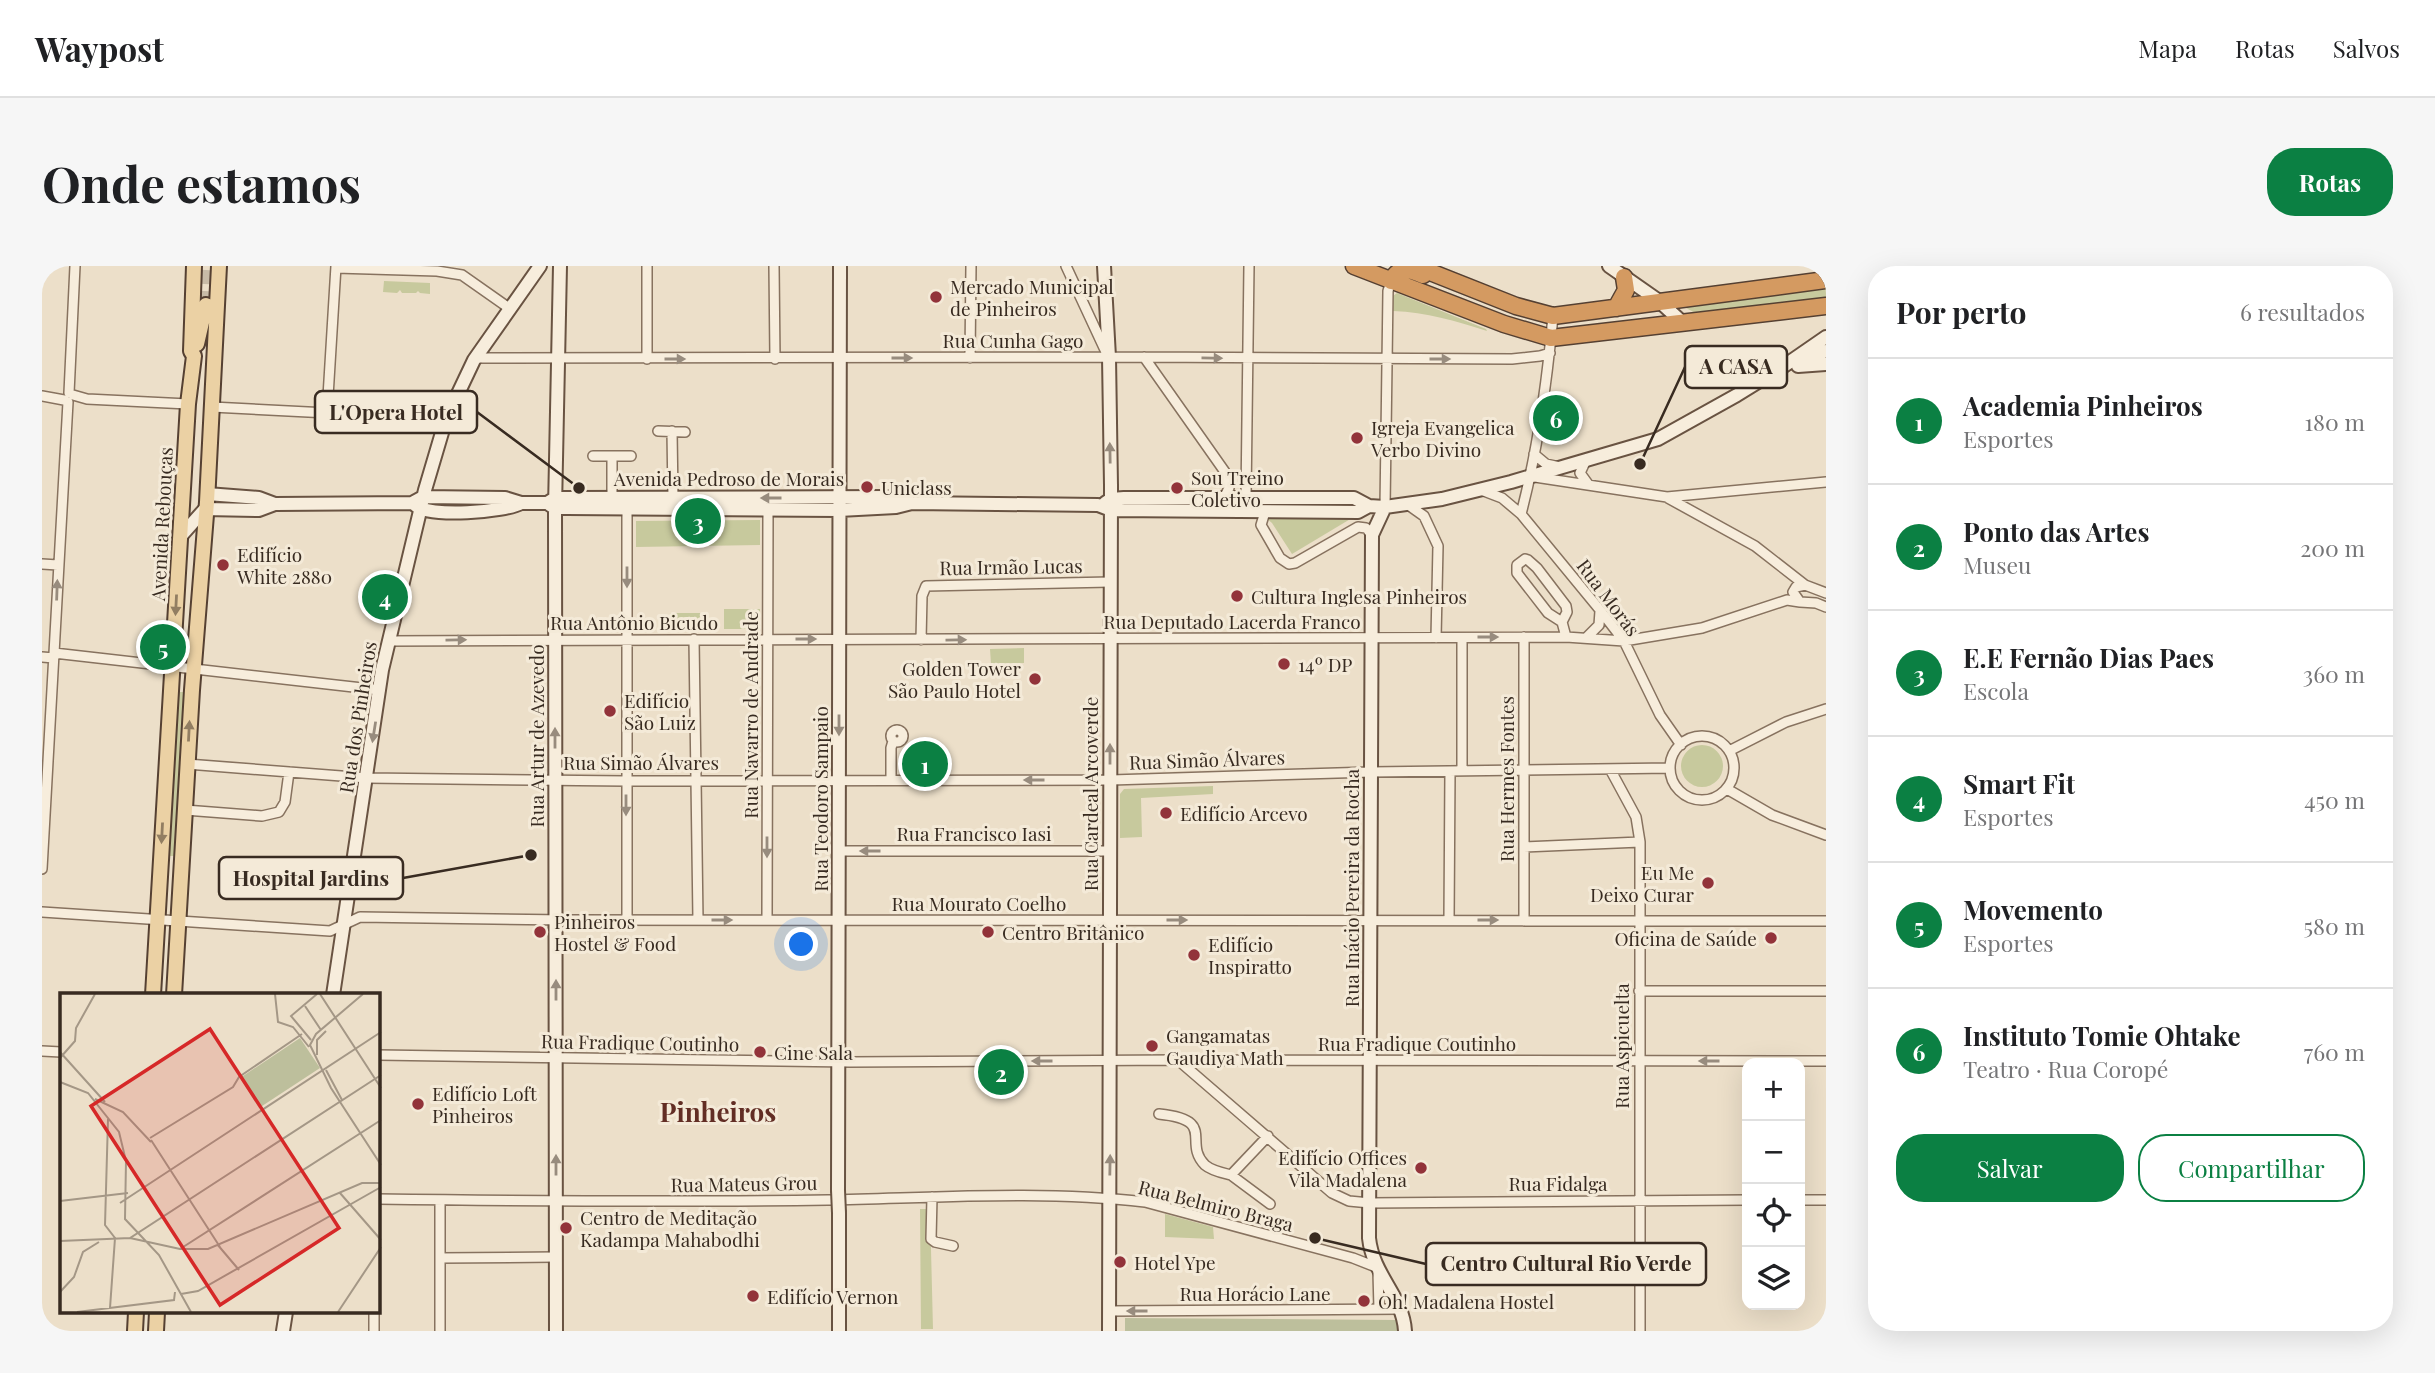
<!DOCTYPE html>
<html lang="pt">
<head>
<meta charset="utf-8">
<style>
	:root { --surface:#fff; --page:#f6f6f6; --text:#202124; --muted:#757577; --line:#e0e0e0; --accent:#0b8043 }
	body { margin:0; font-family:"Playfair Display",serif; background:var(--page); color:var(--text) }
	.controls { position:absolute; right:21px; bottom:21px; display:grid; overflow:hidden; border-radius:14px; box-shadow:0 7px 28px #0002 }
	.controls button { width:63px; height:63px; display:grid; place-items:center; padding:0; border:0; border-bottom:2px solid var(--line); background:var(--surface); color:var(--text); font:35px sans-serif }
	.you { position:absolute; left:760px; top:679px; width:24px; height:24px; margin:-18px; border:5px solid #fff; border-radius:50%; background:#1a73e8; box-shadow:0 0 0 10px #1a73e833 }
	.badge { display:grid; place-items:center; width:46px; height:46px; border-radius:50%; background:var(--accent); color:#fff; font-size:23px; font-weight:700 }
	.pin { position:absolute; translate:-50% -50%; border:4px solid #fff; box-shadow:0 2px 7px #0006 }
	.list { margin:0; padding:0; list-style:none }
	h2 { display:flex; justify-content:space-between; align-items:center; height:91px; margin:0; padding:0 28px; font-size:30px }
	h2 small { font-size:23px; font-weight:400; color:var(--muted) }
	.list li { display:grid; grid-template-columns:46px 1fr auto; gap:21px; align-items:center; box-sizing:border-box; height:126px; padding:0 28px; border-top:2px solid var(--line) }
	.list b { display:block; font-size:26px; white-space:nowrap }
	.list p { margin:0; font-size:23px; white-space:nowrap; color:var(--muted) }
	.list em { font-size:23px; font-style:normal; color:var(--muted) }
	.actions { display:flex; gap:14px; padding:21px 28px }
	.actions a { flex:1; padding:16px 0; border:2px solid var(--accent); border-radius:28px; text-align:center; font-size:24px; color:var(--accent) }
	.actions .main { background:var(--accent); color:#fff }
	.icon { flex:none; width:38px; height:38px; fill:none; stroke:currentColor; stroke-width:2; stroke-linecap:round; stroke-linejoin:round }
	.map { position:relative; flex:none; width:1784px; height:1065px; overflow:hidden; border-radius:28px }
	header { display:flex; align-items:center; gap:42px; box-sizing:border-box; height:98px; padding:0 35px; background:var(--surface); border-bottom:2px solid var(--line) }
	header strong { font-size:33px }
	nav { display:flex; gap:38px; margin-inline-start:auto; font-size:24px }
	.intro { display:flex; align-items:center; justify-content:space-between; box-sizing:border-box; height:168px; padding:0 42px }
	h1 { margin:0; font-size:49px }
	.button { padding:18px 32px; border-radius:28px; background:var(--accent); color:#fff; font-size:24px; font-weight:700 }
	main { display:flex; gap:42px; padding:0 42px }
	aside { flex:1; background:var(--surface); border-radius:28px; box-shadow:0 7px 28px #0002 }
	.map>svg:first-child { display:block }
	.green { fill:#c7c99d }
	.cemetery { fill:#bdbf9c }
	.lines { fill:none; stroke-linecap:round; stroke-linejoin:round }
	.primary-tunnel { stroke:#c8bba7; stroke-width:14; stroke-dasharray:14 7; stroke-linecap:butt }
	.street-casing { stroke:#87725f; stroke-width:12 }
	.secondary-casing { stroke:#695342; stroke-width:16 }
	.primary-casing { stroke:#554032; stroke-width:18 }
	.highway-casing { stroke:#554032; stroke-width:19 }
	.street { stroke:#f7eddc; stroke-width:9 }
	.secondary { stroke:#f7eddc; stroke-width:12 }
	.primary { stroke:#ebd1a4; stroke-width:14 }
	.highway { stroke:#d49a61; stroke-width:16 }
	.secondary-bridge-casing { stroke:#695342; stroke-width:16; stroke-linecap:butt }
	.secondary-bridge { stroke:#f7eddc; stroke-width:12 }
	.oneway { fill:#988c7e }
	.oneway2 { fill:#927e62 }
	.poi-dot { fill:#92333a; stroke:#f4ead8; stroke-width:2.5 }
	.labels { text-anchor:middle; dominant-baseline:central; stroke-width:6; stroke-linejoin:round; paint-order:stroke }
	.poi-label { font-size:19px; fill:#382b21; stroke:#f4ead8; text-anchor:start }
	.street-label { font-size:19px; fill:#382b21; stroke:#f4ead8 }
	.district-label { font-size:26px; font-weight:bold; fill:#622d24; stroke:#f4ead8 }
	.inset-road { fill:none; stroke:#a49786; stroke-width:2 }
	.view { fill:#d62828; fill-opacity:0.15; stroke:#d62828; stroke-width:3.5 }
	.inset-edge { fill:none; stroke:#382b21; stroke-width:3.5 }
	.leader { fill:none; stroke:#382b21; stroke-width:2.5 }
	.callout-dot { fill:#382b21; stroke:#f4ead8; stroke-width:2.5 }
	.callout { fill:#f4ead8; stroke:#382b21; stroke-width:2.5 }
	.callout-label { font-size:21px; text-anchor:middle; font-weight:bold; fill:#382b21 }
</style>
</head>
<body>
<header>
<strong>Waypost</strong>
<nav><a>Mapa</a><a>Rotas</a><a>Salvos</a></nav>
</header>
<div class="intro"><h1>Onde estamos</h1><a class="button">Rotas</a></div>
<main>
<div class="map">
<svg width="1784" height="1065" viewBox="0 0 1784 1065">
	<rect width="100%" height="100%" fill="#ecdfc9"/>
	<path class="green" d="M342,15L388,17V28L378,27L376,25L374,27H360L358,24L355,27L341,26Z
		M1784,21V36L1657,49L1635,37Z
		M1355,27L1444,63L1445,65C1413,55 1385,46 1351,45V30Z
		M1224,252H1310L1250,288L1230,257Z
		M718,254V279L594,281V255Z
		M682,343H718V363H682Z
		M628,347H659V363H627Z
		M982,382V397L949,398L948,383Z
		M137,426H142L132,590H127Z
		M1639 500a21 21 0 1 1 42 0a21 21 0 1 1-42 0Z
		M1171,520V528L1099,532L1100,571L1078,572V528L1082,523Z
		M878,943H888L891,1063H879Z
		M1123,948L1171,961L1172,973L1123,971Z"/>
	<path class="cemetery" d="M1083,1052L1355,1054V1065H1083Z"/>
	<g class="lines">
		<path class="primary-tunnel" d="M164,39L166,0"/>
		<defs>
			<path id="street" d="M605,0V93
				M732,0L733,93
				M1024,0L1064,86
				M294,2L395,5L420,9L467,42
				M1102,91L1183,206L1187,222L1182,232
				M434,92L1102,91L1470,93L1498,90L1508,87
				M928,92L929,0
				M27,127L33,0
				M31,129L45,133L146,138
				M0,130L22,134
				M170,141L404,153
				M285,147L294,0
				M616,165L643,166
				M630,165L631,232
				M1492,188L1504,198L1518,201
				M551,190H570
				M1544,194L1538,207L1546,218
				M1493,211L1625,231L1784,216
				M1439,224L1460,232L1479,248L1558,344L1582,375L1618,449L1639,479
				M1204,231L1207,0
				M570,232V190H589
				M1626,232L1713,280L1763,319
				M1365,238L1382,250L1396,280L1394,372
				M1343,241L1346,25L1349,15
				M1223,246L1219,259L1238,292L1247,298L1253,297L1316,261L1324,262L1330,269
				M1479,248C1496,183 1505,116 1511,50
				M0,298L16,299
				M1784,327L1763,319L1754,321L1751,326L1758,336L1774,337L1784,341
				M1520,356L1506,347L1475,307V299L1483,293L1486,294L1495,302L1524,340L1525,346L1520,356L1524,371
				M1544,372L1557,359L1558,345
				M652,373L656,654
				M879,374L880,330L884,320L1068,316
				M346,375L1524,371L1582,375L1660,362L1745,334L1758,336
				M12,387L338,424
				M0,391L12,392
				M849 470a6 6 0 1 1 12 0a6 6 0 1 1-12 0Z
				M1628 502a32 32 0 1 1 64 0a32 32 0 1 1-64 0Z
				M1687,485L1744,456L1784,443
				M145,498L325,512L584,515L1069,514L1329,506L1628,502
				M1568,503L1594,551L1598,576V1065
				M1420,505V372
				M849,513V482L851,475
				M1685,523L1730,549L1784,569
				M143,544L220,550L237,546L243,536L247,506
				M1482,581L1598,576
				M797,585H1068
				M0,603L26,136
				M0,646L288,665L318,651L524,654L1784,655
				M585,654V243
				M725,654L726,244
				M1407,654L1408,505
				M1482,655V371
				M1597,725H1784
				M0,785L19,786
				M336,789L808,796L1135,794L1784,795
				M1136,794L1290,927L1307,935L1328,937L1705,934
				M1117,848C1176,854 1140,876 1163,899C1170,905 1181,907 1189,909L1226,870
				M1189,909L1228,938
				M890,931L889,973L893,976L911,980
				M336,933C486,935 636,936 786,934C891,932 998,924 1103,936L1311,992L1334,1001
				M1758,934H1784
				M398,992L514,991
				M1336,1006L1337,1043
				M1067,1045L1359,1043
				M332,1046V1065
				M398,1065V934"/>
			<path id="secondary" d="M1062,0L1067,91L1069,220L1067,1065
				M1567,0L1617,35L1641,57
				M1756,96L1784,85
				M1756,100L1784,98
				M165,228L217,232L233,238
				M1063,237L1069,233L1082,232H1312L1327,240L1343,241L1400,233L1469,216L1616,173L1695,129L1742,100L1784,71
				M373,239C386,252 464,246 479,237
				M508,239L513,242H525L797,244L854,241L870,237
				M1343,241L1330,269L1327,972C1331,1010 1361,1030 1363,1065
				M138,271L163,243L217,244L233,238L370,237L381,231L463,232L479,237H505L513,232H525L848,231L870,237L1056,239L1069,244L1316,246L1327,240
				M291,729L340,404L383,224L404,153L432,94L498,0
				M796,924L798,0
				M797,947V1065
				M241,1065L244,1046
				M514,1065L513,242L518,0"/>
			<path id="primary" d="M155,78L164,39
				M111,729L146,138L152,90L149,85L152,0
				M132,729L150,424L165,236L177,0
				M93,1065L94,1046
				M114,1065L115,1046"/>
			<path id="highway" d="M1312,0L1462,58L1509,72L1784,40
				M1373,0L1474,40L1511,50L1784,14
				M1349,15C1357,0 1366,3 1381,9
				M1574,42L1584,24L1582,11"/>
		</defs>
		<use href="#street" class="street-casing"/>
		<use href="#secondary" class="secondary-casing"/>
		<use href="#primary" class="primary-casing"/>
		<use href="#highway" class="highway-casing"/>
		<use href="#street" class="street"/>
		<use href="#secondary" class="secondary"/>
		<use href="#primary" class="primary"/>
		<use href="#highway" class="highway"/>
		<defs>
			<path id="secondary-bridge" d="M796,924L797,947"/>
		</defs>
		<use href="#secondary-bridge" class="secondary-bridge-casing"/>
		<use href="#secondary-bridge" class="secondary-bridge"/>
	</g>
	<defs><path id="oneway-solid" d="M-6-.8H1V-3.2L6.5 0L1 3.2V.8H-6Z" transform="scale(1.75)"/></defs>
	<g class="oneway">
		<use href="#oneway-solid" transform="translate(860 92)"/>
		<use href="#oneway-solid" transform="translate(1170 92) rotate(1)"/>
		<use href="#oneway-solid" transform="translate(633 93)"/>
		<use href="#oneway-solid" transform="translate(1398 93)"/>
		<use href="#oneway-solid" transform="translate(1068 187) rotate(-91)"/>
		<use href="#oneway-solid" transform="translate(729 232) rotate(180)"/>
		<use href="#oneway-solid" transform="translate(585 311) rotate(90)"/>
		<use href="#oneway-solid" transform="translate(15 324) rotate(-88)"/>
		<use href="#oneway-solid" transform="translate(1446 371)"/>
		<use href="#oneway-solid" transform="translate(764 373)"/>
		<use href="#oneway-solid" transform="translate(414 374) rotate(-1)"/>
		<use href="#oneway-solid" transform="translate(914 374) rotate(-1)"/>
		<use href="#oneway-solid" transform="translate(797 459) rotate(90)"/>
		<use href="#oneway-solid" transform="translate(332 466) rotate(99)"/>
		<use href="#oneway-solid" transform="translate(513 472) rotate(-90)"/>
		<use href="#oneway-solid" transform="translate(1068 488) rotate(-90)"/>
		<use href="#oneway-solid" transform="translate(992 514) rotate(-180)"/>
		<use href="#oneway-solid" transform="translate(584 539) rotate(90)"/>
		<use href="#oneway-solid" transform="translate(725 581) rotate(90)"/>
		<use href="#oneway-solid" transform="translate(828 585) rotate(180)"/>
		<use href="#oneway-solid" transform="translate(680 654)"/>
		<use href="#oneway-solid" transform="translate(1135 654)"/>
		<use href="#oneway-solid" transform="translate(1446 654)"/>
		<use href="#oneway-solid" transform="translate(514 724) rotate(-90)"/>
		<use href="#oneway-solid" transform="translate(1000 795) rotate(180)"/>
		<use href="#oneway-solid" transform="translate(1667 795) rotate(180)"/>
		<use href="#oneway-solid" transform="translate(514 899) rotate(-90)"/>
		<use href="#oneway-solid" transform="translate(1068 899) rotate(-89)"/>
		<use href="#oneway-solid" transform="translate(1095 1045) rotate(180)"/>
	</g>
	<g class="oneway2">
		<use href="#oneway-solid" transform="translate(134 339) rotate(93)"/>
		<use href="#oneway-solid" transform="translate(147 465) rotate(-87)"/>
		<use href="#oneway-solid" transform="translate(120 567) rotate(93)"/>
	</g>
	<g class="poi-dot">
		<circle cx="894" cy="31" r="7"/>
		<circle cx="1315" cy="172" r="7"/>
		<circle cx="825" cy="221" r="7"/>
		<circle cx="1135" cy="222" r="7"/>
		<circle cx="181" cy="299" r="7"/>
		<circle cx="1195" cy="330" r="7"/>
		<circle cx="1242" cy="398" r="7"/>
		<circle cx="993" cy="413" r="7"/>
		<circle cx="568" cy="445" r="7"/>
		<circle cx="1124" cy="547" r="7"/>
		<circle cx="1666" cy="617" r="7"/>
		<circle cx="498" cy="666" r="7"/>
		<circle cx="946" cy="666" r="7"/>
		<circle cx="1729" cy="672" r="7"/>
		<circle cx="1152" cy="689" r="7"/>
		<circle cx="1110" cy="780" r="7"/>
		<circle cx="718" cy="786" r="7"/>
		<circle cx="376" cy="838" r="7"/>
		<circle cx="1379" cy="902" r="7"/>
		<circle cx="524" cy="962" r="7"/>
		<circle cx="1078" cy="996" r="7"/>
		<circle cx="711" cy="1030" r="7"/>
		<circle cx="1322" cy="1035" r="7"/>
	</g>
	<g class="labels">
		<g class="poi-label">
			<text x="908" y="20">Mercado Municipal<tspan x="908" dy="22">de Pinheiros</tspan></text>
			<text x="1329" y="161">Igreja Evangelica<tspan x="1329" dy="22">Verbo Divino</tspan></text>
			<text x="1149" y="211">Sou Treino<tspan x="1149" dy="22">Coletivo</tspan></text>
			<text x="839" y="221">Uniclass</text>
			<text x="195" y="288">Edifício<tspan x="195" dy="22">White 2880</tspan></text>
			<text x="1209" y="330">Cultura Inglesa Pinheiros</text>
			<text x="1256" y="398">14º DP</text>
			<text x="979" y="402" text-anchor="end">Golden Tower<tspan x="979" dy="22">São Paulo Hotel</tspan></text>
			<text x="582" y="434">Edifício<tspan x="582" dy="22">São Luiz</tspan></text>
			<text x="1138" y="547">Edifício Arcevo</text>
			<text x="1652" y="606" text-anchor="end">Eu Me<tspan x="1652" dy="22">Deixo Curar</tspan></text>
			<text x="512" y="655">Pinheiros<tspan x="512" dy="22">Hostel &amp; Food</tspan></text>
			<text x="960" y="666">Centro Britânico</text>
			<text x="1715" y="672" text-anchor="end">Oficina de Saúde</text>
			<text x="1166" y="678">Edifício<tspan x="1166" dy="22">Inspiratto</tspan></text>
			<text x="1124" y="769">Gangamatas<tspan x="1124" dy="22">Gaudiya Math</tspan></text>
			<text x="732" y="786">Cine Sala</text>
			<text x="390" y="827">Edifício Loft<tspan x="390" dy="22">Pinheiros</tspan></text>
			<text x="1365" y="891" text-anchor="end">Edifício Offices<tspan x="1365" dy="22">Vila Madalena</tspan></text>
			<text x="538" y="951">Centro de Meditação<tspan x="538" dy="22">Kadampa Mahabodhi</tspan></text>
			<text x="1092" y="996">Hotel Ype</text>
			<text x="725" y="1030">Edifício Vernon</text>
			<text x="1336" y="1035">Oh! Madalena Hostel</text>
		</g>
		<g class="street-label">
			<text x="971" y="74">Rua Cunha Gago</text>
			<text x="687" y="212">Avenida Pedroso de Morais</text>
			<text transform="translate(119 258) rotate(-87)">Avenida Rebouças</text>
			<text transform="translate(969 300) rotate(-1)">Rua Irmão Lucas</text>
			<text transform="translate(1567 331) rotate(53)">Rua Morás</text>
			<text x="1190" y="355">Rua Deputado Lacerda Franco</text>
			<text x="592" y="356">Rua Antônio Bicudo</text>
			<text transform="translate(708 449) rotate(-90)">Rua Navarro de Andrade</text>
			<text transform="translate(315 451) rotate(-81)">Rua dos Pinheiros</text>
			<text transform="translate(494 470) rotate(-90)">Rua Artur de Azevedo</text>
			<text transform="translate(1165 493) rotate(-2)">Rua Simão Álvares</text>
			<text x="599" y="496">Rua Simão Álvares</text>
			<text transform="translate(1464 513) rotate(-90)">Rua Hermes Fontes</text>
			<text transform="translate(1048 528) rotate(-90)">Rua Cardeal Arcoverde</text>
			<text transform="translate(778 533) rotate(-90)">Rua Teodoro Sampaio</text>
			<text x="932" y="567">Rua Francisco Iasi</text>
			<text transform="translate(1309 622) rotate(-90)">Rua Inácio Pereira da Rocha</text>
			<text x="937" y="637">Rua Mourato Coelho</text>
			<text transform="translate(598 776) rotate(1)">Rua Fradique Coutinho</text>
			<text x="1375" y="777">Rua Fradique Coutinho</text>
			<text transform="translate(1579 780) rotate(-90)">Rua Aspicuelta</text>
			<text transform="translate(702 917) rotate(-1)">Rua Mateus Grou</text>
			<text x="1516" y="917">Rua Fidalga</text>
			<text transform="translate(1174 939) rotate(14)">Rua Belmiro Braga</text>
			<text x="1213" y="1027">Rua Horácio Lane</text>
		</g>
		<g class="district-label">
			<text x="676" y="845">Pinheiros</text>
		</g>
	</g>
	<g transform="translate(18 727)">
		<rect width="320" height="320" fill="#ecdfc9"/>
		<path d="M240,45L260,75L199,115L180,85Z" fill="#bdbf9c"/>
		<path class="inset-road" d="M215,1L218,29L233,34L249,54M260,1L321,95M303,1L256,41L250,52L271,95L321,172M245,13L261,37M251,47L231,23L257,1M0,59L45,109M257,62V47L266,38M0,65L15,48L16,35L35,1M266,77L282,107M0,89L28,100L59,139L66,168L65,226L99,262L131,319M35,106L63,119L91,149M48,126L45,232L55,245L50,315M90,145L173,94L179,84L242,41M91,147L160,254M280,200L321,247M0,208L68,200M60,210L321,39M70,245L120,256H148L302,190H321M0,248L70,245L321,82M157,251L179,277M120,256L321,127M0,299L14,284L23,259L39,249M121,301L138,298L321,194M17,319L114,307L115,299M278,319L321,254"/>
		<path class="view" d="M150,36L279,235L160,312L31,113Z"/>
		<rect width="320" height="320" class="inset-edge"/>
	</g>
	<path class="leader" d="M1598 198L1643 101M537 222L435 146M489 589L361 612M1273 972L1384 998"/>
	<g class="callout-dot">
		<circle cx="1598" cy="198" r="7"/>
		<circle cx="537" cy="222" r="7"/>
		<circle cx="489" cy="589" r="7"/>
		<circle cx="1273" cy="972" r="7"/>
	</g>
	<g class="callout">
		<rect x="1643" y="80" width="102" height="42" rx="7"/>
		<rect x="273" y="125" width="162" height="42" rx="7"/>
		<rect x="177" y="591" width="184" height="42" rx="7"/>
		<rect x="1384" y="977" width="280" height="42" rx="7"/>
	</g>
	<g class="callout-label">
		<text x="1694" y="108">A CASA</text>
		<text x="354" y="154">L'Opera Hotel</text>
		<text x="269" y="620">Hospital Jardins</text>
		<text x="1524" y="1005">Centro Cultural Rio Verde</text>
	</g>
</svg>
<div class="controls">
<button>+</button>
<button>−</button>
<button><svg class="icon" aria-label="locate" viewBox="0 0 24 24"><circle cx="12" cy="12" r="6"/><path d="M12 2v4M12 18v4M2 12h4M18 12h4"/></svg></button>
<button><svg class="icon" aria-label="layers" viewBox="0 0 24 24"><path d="M12 4l9 5-9 5-9-5zM3 14l9 5 9-5"/></svg></button>
</div>
<div class="you"></div>
<div class="pin badge" style="left:883px;top:498px">1</div>
<div class="pin badge" style="left:959px;top:806px">2</div>
<div class="pin badge" style="left:656px;top:255px">3</div>
<div class="pin badge" style="left:343px;top:331px">4</div>
<div class="pin badge" style="left:121px;top:381px">5</div>
<div class="pin badge" style="left:1514px;top:152px">6</div>
</div>
<aside>
<h2>Por perto<small>6 resultados</small></h2>
<ul class="list">
<li><span class="badge">1</span><div><b>Academia Pinheiros</b><p>Esportes</p></div><em>180 m</em></li>
<li><span class="badge">2</span><div><b>Ponto das Artes</b><p>Museu</p></div><em>200 m</em></li>
<li><span class="badge">3</span><div><b>E.E Fernão Dias Paes</b><p>Escola</p></div><em>360 m</em></li>
<li><span class="badge">4</span><div><b>Smart Fit</b><p>Esportes</p></div><em>450 m</em></li>
<li><span class="badge">5</span><div><b>Movemento</b><p>Esportes</p></div><em>580 m</em></li>
<li><span class="badge">6</span><div><b>Instituto Tomie Ohtake</b><p>Teatro · Rua Coropé</p></div><em>760 m</em></li>
</ul>
<div class="actions"><a class="main">Salvar</a><a>Compartilhar</a></div>
</aside>
</main>
</body>
</html>
